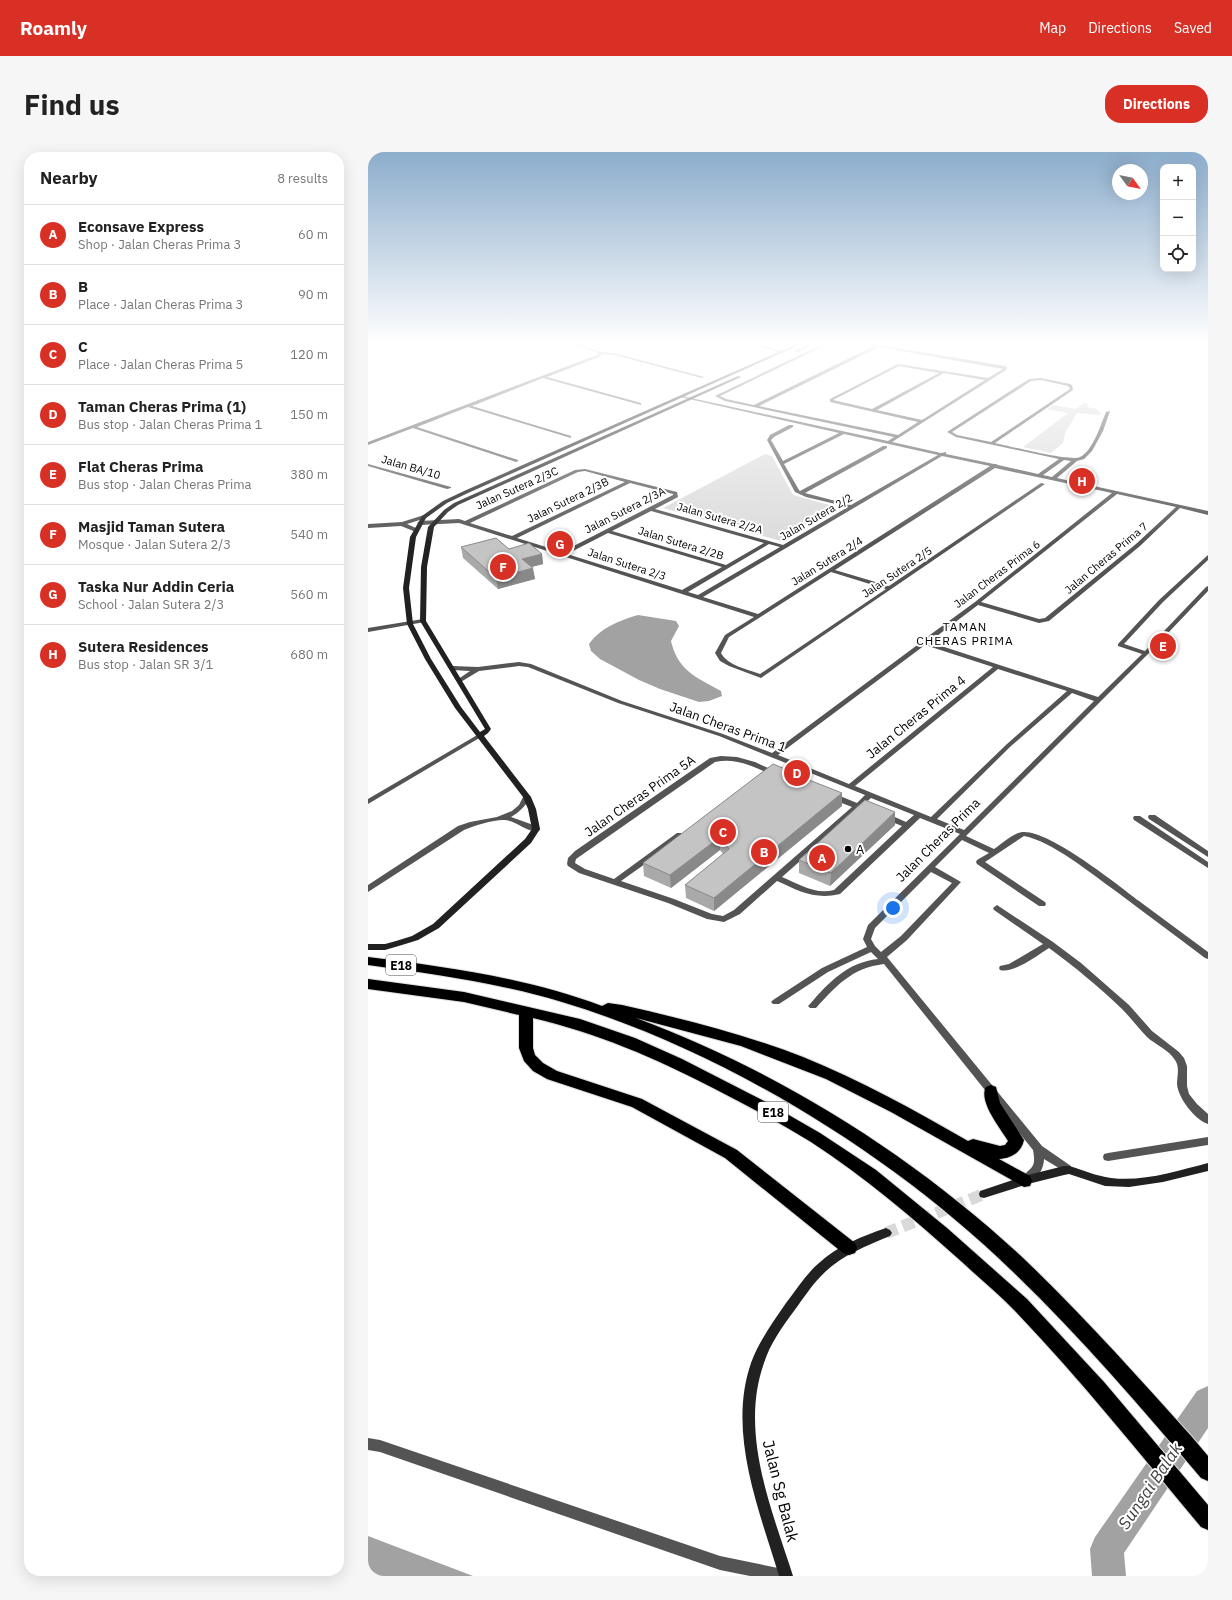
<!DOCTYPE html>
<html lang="en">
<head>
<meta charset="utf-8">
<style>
	:root { --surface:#fff; --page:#f6f6f6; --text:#222; --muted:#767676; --line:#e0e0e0; --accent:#d93025 }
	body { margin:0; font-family:"IBM Plex Sans",sans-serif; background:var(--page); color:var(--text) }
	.controls { position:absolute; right:12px; top:12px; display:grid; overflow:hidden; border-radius:8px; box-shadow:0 4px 16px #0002 }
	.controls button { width:36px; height:36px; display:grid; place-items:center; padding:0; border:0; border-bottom:1px solid var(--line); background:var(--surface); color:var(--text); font:20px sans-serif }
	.compass { position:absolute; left:744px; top:12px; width:36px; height:36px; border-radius:50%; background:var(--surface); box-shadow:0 4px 16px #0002; rotate:123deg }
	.you { position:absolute; left:525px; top:756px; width:14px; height:14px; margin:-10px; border:3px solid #fff; border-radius:50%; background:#1a73e8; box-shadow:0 0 0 6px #1a73e833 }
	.badge { display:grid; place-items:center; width:26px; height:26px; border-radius:50%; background:var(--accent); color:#fff; font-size:13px; font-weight:700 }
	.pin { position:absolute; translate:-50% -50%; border:2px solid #fff; box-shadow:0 1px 4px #0006 }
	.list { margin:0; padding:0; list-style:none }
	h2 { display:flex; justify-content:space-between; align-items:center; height:52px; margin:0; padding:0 16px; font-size:17px }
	h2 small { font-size:13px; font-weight:400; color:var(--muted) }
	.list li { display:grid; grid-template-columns:26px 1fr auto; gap:12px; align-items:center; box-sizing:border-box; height:60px; padding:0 16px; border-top:1px solid var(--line) }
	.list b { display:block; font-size:15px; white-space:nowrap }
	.list p { margin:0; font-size:13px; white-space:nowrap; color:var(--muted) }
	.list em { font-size:13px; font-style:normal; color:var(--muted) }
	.icon { flex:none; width:22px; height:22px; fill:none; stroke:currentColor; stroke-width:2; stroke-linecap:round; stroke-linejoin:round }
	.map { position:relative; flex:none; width:840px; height:1424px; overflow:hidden; border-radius:16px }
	header { display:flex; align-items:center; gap:24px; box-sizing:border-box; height:56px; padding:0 20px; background:var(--accent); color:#fff }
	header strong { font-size:19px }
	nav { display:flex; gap:22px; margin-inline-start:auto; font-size:14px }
	.intro { display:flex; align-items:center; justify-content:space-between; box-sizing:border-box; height:96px; padding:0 24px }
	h1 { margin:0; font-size:28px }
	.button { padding:10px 18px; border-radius:16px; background:var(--accent); color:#fff; font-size:14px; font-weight:700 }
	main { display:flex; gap:24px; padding:0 24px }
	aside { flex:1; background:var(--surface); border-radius:16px; box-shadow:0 4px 16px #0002 }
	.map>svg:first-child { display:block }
	.green { fill:#dbdbdb }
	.water { fill:#a2a2a2 }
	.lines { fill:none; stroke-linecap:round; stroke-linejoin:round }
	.river { fill:#a2a2a2; fill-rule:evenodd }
	.secondary-tunnel { stroke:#d9d9d9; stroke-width:12; stroke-dasharray:12 6; stroke-linecap:butt }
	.highway-casing { stroke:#dbdbdb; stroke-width:2 }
	.street { fill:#545454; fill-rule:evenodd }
	.secondary { fill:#212121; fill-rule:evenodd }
	.highway { fill:#000; fill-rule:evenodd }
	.wall { fill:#a9a9a9 }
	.shaded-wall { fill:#898989 }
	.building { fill:#c4c4c4; stroke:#898989 }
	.poi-dot { fill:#000; stroke:#fff; stroke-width:1.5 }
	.labels { text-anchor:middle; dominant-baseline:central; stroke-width:4; stroke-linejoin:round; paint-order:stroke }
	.far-street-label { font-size:11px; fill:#000; stroke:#fff }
	.far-neighbourhood-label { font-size:12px; letter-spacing:1px; fill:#000; stroke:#fff }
	.shield { fill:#fff; stroke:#4c4c4c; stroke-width:1 }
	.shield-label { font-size:12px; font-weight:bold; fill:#000 }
	.street-label { font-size:13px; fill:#000; stroke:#fff }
	.poi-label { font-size:13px; fill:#000; stroke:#fff; text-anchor:start }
	.near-street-label { font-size:16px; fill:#000; stroke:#fff }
	.near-water-label { font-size:17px; font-style:italic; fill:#434343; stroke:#fff }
</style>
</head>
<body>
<header>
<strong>Roamly</strong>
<nav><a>Map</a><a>Directions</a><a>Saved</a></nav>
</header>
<div class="intro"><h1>Find us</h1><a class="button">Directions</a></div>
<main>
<aside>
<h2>Nearby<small>8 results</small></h2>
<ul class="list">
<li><span class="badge">A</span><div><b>Econsave Express</b><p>Shop · Jalan Cheras Prima 3</p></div><em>60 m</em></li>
<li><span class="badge">B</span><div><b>B</b><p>Place · Jalan Cheras Prima 3</p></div><em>90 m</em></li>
<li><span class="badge">C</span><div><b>C</b><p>Place · Jalan Cheras Prima 5</p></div><em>120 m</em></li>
<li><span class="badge">D</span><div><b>Taman Cheras Prima (1)</b><p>Bus stop · Jalan Cheras Prima 1</p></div><em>150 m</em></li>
<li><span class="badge">E</span><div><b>Flat Cheras Prima</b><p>Bus stop · Jalan Cheras Prima</p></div><em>380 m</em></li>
<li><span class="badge">F</span><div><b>Masjid Taman Sutera</b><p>Mosque · Jalan Sutera 2/3</p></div><em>540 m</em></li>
<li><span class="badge">G</span><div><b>Taska Nur Addin Ceria</b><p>School · Jalan Sutera 2/3</p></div><em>560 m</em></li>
<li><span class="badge">H</span><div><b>Sutera Residences</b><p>Bus stop · Jalan SR 3/1</p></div><em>680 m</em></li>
</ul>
</aside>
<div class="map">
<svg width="840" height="1424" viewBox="0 0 840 1424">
	<rect width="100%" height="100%" fill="#fff"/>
	<path class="green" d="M716,251L720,252L719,255L729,257V258L733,261L732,263L709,261L697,281L695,291L683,301L655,295L700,261L679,257L685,253L708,257Z
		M397,302L404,304L425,343L469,355L413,389L295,356Z"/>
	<path class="water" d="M270,463L308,469L311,474L303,489C310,519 328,525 353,539L354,544L341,549L331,550L292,537L271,528L232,507L223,499L221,492C232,476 252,468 270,463Z
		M0,1384L105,1424H0Z"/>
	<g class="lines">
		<path class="river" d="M840,1234V1276L756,1401L758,1424H724L722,1397L727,1385L829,1239Z"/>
		<path class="secondary-tunnel" d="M518,1081L616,1042"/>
		<defs>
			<path id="highway" d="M0,805C79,815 160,826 234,854L240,851L254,853C315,867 376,882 435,905C492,928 546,958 600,989L605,987L632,994L637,993L640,989C632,976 610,949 618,935L623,933L628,935L632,951L656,988C653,1001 643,1006 631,1007L662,1024L664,1029L662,1034L656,1035L523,960L458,927L373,894L268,866C410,919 543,1002 654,1105C714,1162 769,1224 824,1285L840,1304V1329L833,1326C772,1254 710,1182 642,1117C522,1001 354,898 194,850C131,831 65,822 0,813Z
				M0,827L96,840L212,867L267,886L314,907L400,951L452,981L508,1018L579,1076L659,1147L736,1230L840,1353V1378L833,1375C772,1302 713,1228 648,1160C631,1142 612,1127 594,1110C546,1067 497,1025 443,990C411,970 378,953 345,936C285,905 231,882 165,866V896L167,903L175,911L189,919L274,947L369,998L487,1091L489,1096L487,1101L481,1103L475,1101L357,1006L264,955L179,927L165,919L156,909L151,896V863L96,850L0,837Z"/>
		</defs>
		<use href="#highway" class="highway-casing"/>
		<path class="street" d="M202,191H207L233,200L246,201L336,225L334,226L246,203L234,202L231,205L179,225L273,251V253L175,226L104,254L203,284V286L100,255L49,275L150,308V309L148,310L45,276L0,293V290L229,203L230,201Z
			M379,191H385L417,200L415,201Z
			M457,191H462L352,244L358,247L386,253L506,194L491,191H499L637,214L639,215L638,218L524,290L573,301L578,300V302L626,312H628L630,313L670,322L691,307L588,285L579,280L661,227L673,226L702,232L704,233L705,238L627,291C641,294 703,310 712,305C725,299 733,272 738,260L742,259L735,279L724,299L716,307L709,309L689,326L840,359V363L812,356L772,394L681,469L671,471L610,453L561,490L730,545L774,502L750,494V492L791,448L840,403V408L795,450L756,492L777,499L838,435L840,434V439L780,502L598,684L626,697C634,692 645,681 654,680C680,677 749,732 771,749C794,766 817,783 840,800V807L837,806C808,784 778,762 749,740C725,723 684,689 656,684L617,710L677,750L678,752L677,754H671L609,712L608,710L609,708L621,701L594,688L567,715L593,730L539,788L519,805L674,994L703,1014L704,1017L703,1020L699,1021L676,1007C676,1017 667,1034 655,1030L654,1027C661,1014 669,1019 665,998L516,812C484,816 469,833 448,856H442L440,854L442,852C461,830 480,810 510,807L503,800L460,820L411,852H405L403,850L405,848L454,816L499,795L495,787L500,773L592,682L552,666L472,742C447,748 431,739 409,729L372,762L356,770L339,767L300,751L211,721L200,714L199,712L200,706L207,699L342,606L353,604L369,605L387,610L411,621L410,623H404C386,615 368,605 347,610L208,707L207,711L217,717L246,727L309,681H315L316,683L315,685L253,729L306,747L344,762L355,764L366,758L484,655L461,646L460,644L461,642H467L489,651L497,643L351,584L250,551L160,515L151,514L111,519L91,531L89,530V528L102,519L84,518L81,516L84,514L110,515L151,510L163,512L254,549L355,582L404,601L552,491L553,489L555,488L607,450L744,341L627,316L467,418L521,434L673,331L677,332L393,526L361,514L352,509L347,501L357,483L386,465L91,371L52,373L49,371L52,369L91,367L97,369L207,318L217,317L309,340L310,345L287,357L415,393L480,355L438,345L427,340L399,288L402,283L421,273H425V275L406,285L403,288L415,309L471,281L312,245L314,244L520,289L526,285L357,249L347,244ZM511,195L635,217L620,226L530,212L462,247V250L550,270L530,283L391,254ZM531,214L571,221L504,257L465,248ZM576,221L617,228L554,268L509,258ZM673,228L700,234L702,237L623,290L589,283L584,280L663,229ZM476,282L570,303L483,353L437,341L519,296V294H515L432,339L431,338L416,312ZM574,304L622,314L390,462L335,445ZM696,308L703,309L684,325L675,323ZM217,319L257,330L144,384L102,371L210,320ZM262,331L305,342V343L194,400L149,386ZM749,342L808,355L768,392L677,466L671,467L613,450ZM283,359L396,391L358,413L244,379ZM240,381L354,415L314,438L199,402ZM401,392L412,395L330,443L320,440ZM463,420L518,437L392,522C379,517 360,514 353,501L361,485ZM557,493L625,515L481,632L410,603ZM630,517L699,539L639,592L563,665L487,634ZM704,541L726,549L596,678L569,667L643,594ZM503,646L546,663L538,670L520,662H514L513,664L514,666L534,674L466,738C447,743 431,732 414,725L491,657L500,660H503L504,658L495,653ZM563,720L584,731L533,784L513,800L507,794L503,787L507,776Z
			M728,191H732L729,194L727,193Z
			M0,312L83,335V336L79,337L0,314Z
			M56,363L59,365L58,366L39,372L50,377L51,378L48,380L33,374L0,376V372L34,370Z
			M55,467L57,468V470L0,480V476Z
			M111,582L113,583L114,584L113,585L0,652V647Z
			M156,643H159L163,645C157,654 152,660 143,665L171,675L172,677L171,679C159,681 146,667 135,668C125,668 105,674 96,678L0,740V733L90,674L102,670L129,665L144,659L151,653Z
			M781,663H787L840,699V705L781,667L780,665Z
			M766,664H772L840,710V716L766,668L765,666Z
			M629,753L685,790L713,811L761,853L784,879L811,900L816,906L819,914V934L821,942L829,952L840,962V972C827,968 810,946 809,932C809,924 812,915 807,908C801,898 788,893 779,885C770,876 763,866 754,857C731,835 707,815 681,796C670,803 645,822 632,818L631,816L632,814L641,812L675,792L626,758L625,756Z
			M840,985V993L740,1009L736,1008L735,1005L736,1002L740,1001Z
			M0,1286L12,1288L352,1404L415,1417L420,1419L422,1424H382L352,1418L12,1300L0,1298Z"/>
		<path class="secondary" d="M431,191H436L100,341L79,351L58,366L48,385L41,436L45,472L63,507L93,555L112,580L117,577L52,469L53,415L60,375L76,358L86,351L370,224L373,225L90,353L80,360L66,375L59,415L58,469L123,577L120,581L116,584L163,645L168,657L172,677L163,691L71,776L50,788L34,793L17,798H0V792H17L28,789L44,784L65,772L157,687L164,677L160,657L155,645L87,556L57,507L39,472L35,436L42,385L54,364L75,349L96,339Z
			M443,191H448L430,200L427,199Z
			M840,1011V1019L795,1030L761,1035L737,1034L701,1022L696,1023L660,1032L616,1046L612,1045L611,1042L612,1039L660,1023L696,1014H701C715,1018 728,1024 743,1026C775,1030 809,1019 840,1011Z
			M518,1076L522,1078L524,1081L522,1084C498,1094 472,1104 454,1123C443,1134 435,1147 426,1159C414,1175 402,1192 396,1211C371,1281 404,1358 425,1424H411C391,1357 359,1281 383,1211C391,1189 405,1170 418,1151C429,1137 438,1122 451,1111C469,1094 495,1084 518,1076Z"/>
		<use href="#highway" class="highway"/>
	</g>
	<path class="wall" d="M93,395L141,397L174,402L175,412L164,415L167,427L130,437L95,406Z
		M432,623V625L474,654L346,759L318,746L317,733L355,702L352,698L303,736L276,724L275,711Z
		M527,673L462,734L431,721V708Z"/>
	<path class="shaded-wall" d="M174,402L175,412L155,417L154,407Z
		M165,416L167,427L130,437L128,426Z
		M474,641V654L346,759V746Z
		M527,660V673L462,734L463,721Z
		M352,685V698L303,736L302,723Z"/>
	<path class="building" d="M128,386L141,397L161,391L174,402L154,407L165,416L128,426L93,395Z
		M405,612L432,623L431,624L474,641L346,746L317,733L361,697L352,685L302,723L275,711Z
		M497,648L527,660L463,721L431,708Z"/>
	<linearGradient id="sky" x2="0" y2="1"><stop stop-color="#8cadcc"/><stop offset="0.49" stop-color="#fff"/><stop offset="1" stop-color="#fff" stop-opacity="0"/></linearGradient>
	<rect width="840" height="390" fill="url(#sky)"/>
	<circle class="poi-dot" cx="480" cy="697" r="4"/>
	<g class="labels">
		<g class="far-street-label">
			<text transform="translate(43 315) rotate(16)">Jalan BA/10</text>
			<text transform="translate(149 336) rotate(-24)">Jalan Sutera 2/3C</text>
			<text transform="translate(200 348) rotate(-26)">Jalan Sutera 2/3B</text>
			<text transform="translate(257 358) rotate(-27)">Jalan Sutera 2/3A</text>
			<text transform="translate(448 365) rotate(-30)">Jalan Sutera 2/2</text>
			<text transform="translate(352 366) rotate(16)">Jalan Sutera 2/2A</text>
			<text transform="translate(313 391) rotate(17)">Jalan Sutera 2/2B</text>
			<text transform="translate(738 406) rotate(-40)">Jalan Cheras Prima 7</text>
			<text transform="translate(459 409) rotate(-32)">Jalan Sutera 2/4</text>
			<text transform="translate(259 412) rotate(18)">Jalan Sutera 2/3</text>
			<text transform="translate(529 420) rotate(-34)">Jalan Sutera 2/5</text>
			<text transform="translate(629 422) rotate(-37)">Jalan Cheras Prima 6</text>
		</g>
		<g class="far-neighbourhood-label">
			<text x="597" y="474">TAMAN<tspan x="597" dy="14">CHERAS PRIMA</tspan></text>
		</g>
		<g class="shield">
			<rect x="18" y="803" width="30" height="20" rx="3"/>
			<rect x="390" y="950" width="30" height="20" rx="3"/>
		</g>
		<g class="shield-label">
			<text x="33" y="813">E18</text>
			<text x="405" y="960">E18</text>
		</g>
		<g class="street-label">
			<text transform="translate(548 565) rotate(-39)">Jalan Cheras Prima 4</text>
			<text transform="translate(360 575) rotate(20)">Jalan Cheras Prima 1</text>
			<text transform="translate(272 644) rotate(-35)">Jalan Cheras Prima 5A</text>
			<text transform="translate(570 688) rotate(-45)">Jalan Cheras Prima</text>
		</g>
		<g class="poi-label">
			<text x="488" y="697">A</text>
		</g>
		<g class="near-street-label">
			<text transform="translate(413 1339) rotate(76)">Jalan Sg Balak</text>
		</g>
		<g class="near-water-label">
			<text transform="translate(782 1334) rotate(-56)">Sungai Balak</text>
		</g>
	</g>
</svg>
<div class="controls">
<button>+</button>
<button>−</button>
<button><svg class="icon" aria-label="locate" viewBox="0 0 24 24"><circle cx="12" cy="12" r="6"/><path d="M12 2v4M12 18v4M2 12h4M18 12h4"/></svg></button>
</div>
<svg class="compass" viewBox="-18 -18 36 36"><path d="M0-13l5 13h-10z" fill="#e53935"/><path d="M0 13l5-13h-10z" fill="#767676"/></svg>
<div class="you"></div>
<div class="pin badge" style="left:454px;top:706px">A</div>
<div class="pin badge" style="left:396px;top:700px">B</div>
<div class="pin badge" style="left:355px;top:680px">C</div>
<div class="pin badge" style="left:429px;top:621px">D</div>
<div class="pin badge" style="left:795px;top:494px">E</div>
<div class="pin badge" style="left:135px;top:415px">F</div>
<div class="pin badge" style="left:192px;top:392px">G</div>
<div class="pin badge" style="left:714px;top:329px">H</div>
</div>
</main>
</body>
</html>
